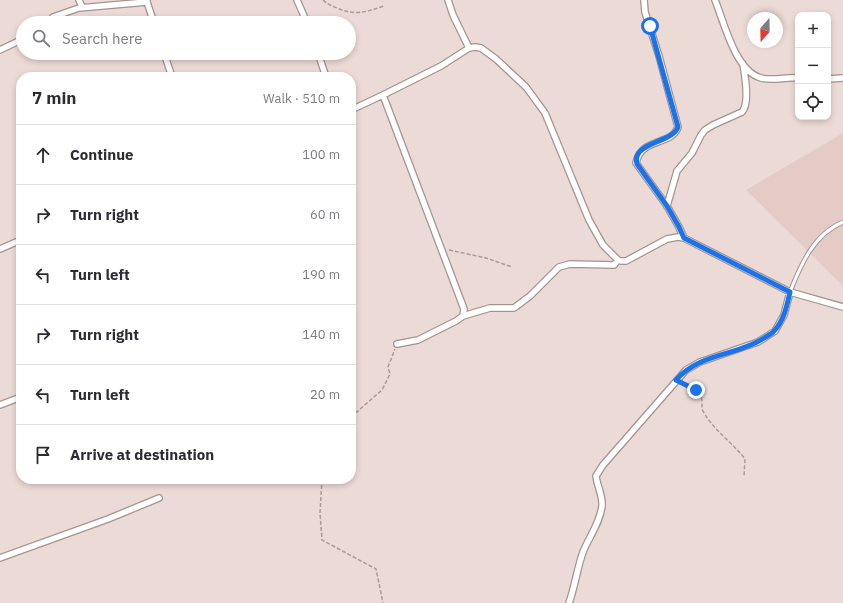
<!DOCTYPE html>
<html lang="en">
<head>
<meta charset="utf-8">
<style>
	:root { --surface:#fff; --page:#f2f2f3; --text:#2b2b33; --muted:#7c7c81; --line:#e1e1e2 }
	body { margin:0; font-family:"IBM Plex Sans",sans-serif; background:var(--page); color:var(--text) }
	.controls { position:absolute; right:12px; top:12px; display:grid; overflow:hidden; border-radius:8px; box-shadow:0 2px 6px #0003 }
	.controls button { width:36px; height:36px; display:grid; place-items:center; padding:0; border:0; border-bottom:1px solid var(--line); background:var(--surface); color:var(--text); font:20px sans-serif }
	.compass { position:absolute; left:747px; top:12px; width:36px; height:36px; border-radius:50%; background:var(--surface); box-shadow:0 2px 6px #0003; rotate:200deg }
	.stop { position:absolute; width:12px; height:12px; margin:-9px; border:3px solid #1a73e8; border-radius:50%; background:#fff }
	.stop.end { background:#1a73e8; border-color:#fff; box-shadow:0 1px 4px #0008 }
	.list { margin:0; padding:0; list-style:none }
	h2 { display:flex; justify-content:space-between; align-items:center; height:52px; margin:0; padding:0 16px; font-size:17px }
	h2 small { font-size:13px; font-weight:400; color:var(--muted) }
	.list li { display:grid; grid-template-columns:26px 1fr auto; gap:12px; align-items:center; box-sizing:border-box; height:60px; padding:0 16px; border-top:1px solid var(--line) }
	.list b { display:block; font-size:15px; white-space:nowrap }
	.list em { font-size:13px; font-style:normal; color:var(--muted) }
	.icon { flex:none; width:22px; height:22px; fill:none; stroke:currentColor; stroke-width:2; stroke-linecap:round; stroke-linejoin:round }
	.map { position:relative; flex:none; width:843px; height:603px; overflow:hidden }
	.search { position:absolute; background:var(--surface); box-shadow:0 2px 6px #0003; left:16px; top:16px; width:340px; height:44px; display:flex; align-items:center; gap:10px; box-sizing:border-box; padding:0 14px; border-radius:22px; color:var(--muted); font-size:15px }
	.panel { position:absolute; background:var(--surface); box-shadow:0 2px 6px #0003; left:16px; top:72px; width:340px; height:412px; border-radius:16px }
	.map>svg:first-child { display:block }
	.built { fill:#e5cbc5 }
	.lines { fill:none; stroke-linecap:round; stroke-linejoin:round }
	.lane-casing { stroke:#a4938f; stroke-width:5 }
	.street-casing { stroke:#a4938f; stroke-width:8 }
	.path { stroke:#a99b98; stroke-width:1.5; stroke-dasharray:4 2; stroke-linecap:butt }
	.lane { stroke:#fff; stroke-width:3 }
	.street { stroke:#fff; stroke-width:5.5 }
	.route { stroke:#1a73e8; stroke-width:5 }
</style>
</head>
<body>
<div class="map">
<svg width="843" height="603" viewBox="0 0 843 603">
	<rect width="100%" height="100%" fill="#ecdad6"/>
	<path class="built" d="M843,133V286L746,190Z"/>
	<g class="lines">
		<defs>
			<path id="lane" d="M790,292C801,264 814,234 843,222"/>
			<path id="street" d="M79,0L82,7
				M147,0V2L154,23
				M297,0L307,23
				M448,0L453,15L469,48
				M644,0L645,12L659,56L678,127C672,146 641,137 636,163L667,206L679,227L684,238
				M715,0C724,22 735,71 761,78C772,81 786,77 798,78
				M48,23L53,17L79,8L147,2
				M0,50L23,39
				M164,53L172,77
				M318,53L326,77
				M828,79L843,78
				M383,95L464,309L463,316L456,321L418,340L397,344
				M351,110L383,95L441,66L469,48L475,47L481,48L496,59L526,87L545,113L589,220L603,245L618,260L621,261H626L667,239L678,237L684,238L790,292L843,307
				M667,206L677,171L692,153L701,135L705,130L713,125L742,112C750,103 745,76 743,64
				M0,249L21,240
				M463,316L490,308H514L530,296L559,267L570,264L614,265L618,260
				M0,405L21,397
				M0,558L108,519L159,498
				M569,603C575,586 577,569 583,552C589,537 600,523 602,506C603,496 597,486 596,476L603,465L686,370L700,362L758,342L775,331L784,315L790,292"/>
		</defs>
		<use href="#lane" class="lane-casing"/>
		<use href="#street" class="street-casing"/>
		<path class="path" d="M323,0C327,4 332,6 337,8C355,16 366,12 384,6
			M449,250L486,258L512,267
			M683,383C689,386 698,390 701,396C703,401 701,407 703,411C714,431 732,442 745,459L744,477
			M351,417L382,390L390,374L388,367L395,349
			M322,479L320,513L322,540L376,569L383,603"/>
		<use href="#lane" class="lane"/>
		<use href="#street" class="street"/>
	</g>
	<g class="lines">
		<path class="route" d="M650,26L678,127C673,143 631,142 637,164L667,206L679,227L684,238L790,292C787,305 784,321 774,331C772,334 767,336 764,338C737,356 699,353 676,380L696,390"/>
	</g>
</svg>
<div class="controls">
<button>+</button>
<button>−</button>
<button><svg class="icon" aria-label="locate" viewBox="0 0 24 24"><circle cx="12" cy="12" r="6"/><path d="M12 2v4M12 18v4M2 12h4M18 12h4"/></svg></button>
</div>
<svg class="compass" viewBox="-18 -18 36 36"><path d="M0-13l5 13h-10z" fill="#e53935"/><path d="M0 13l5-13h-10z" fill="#7c7c81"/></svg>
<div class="stop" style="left:650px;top:26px"></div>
<div class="stop end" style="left:696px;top:390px"></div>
<div class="search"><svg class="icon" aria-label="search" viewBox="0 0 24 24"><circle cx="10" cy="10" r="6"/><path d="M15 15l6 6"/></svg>Search here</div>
<section class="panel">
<h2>7 min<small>Walk · 510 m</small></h2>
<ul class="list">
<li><svg class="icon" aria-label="ahead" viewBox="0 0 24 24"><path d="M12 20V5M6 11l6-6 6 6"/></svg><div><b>Continue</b></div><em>100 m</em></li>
<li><svg class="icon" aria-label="right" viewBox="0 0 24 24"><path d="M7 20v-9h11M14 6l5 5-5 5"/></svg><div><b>Turn right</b></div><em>60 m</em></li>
<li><svg class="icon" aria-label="left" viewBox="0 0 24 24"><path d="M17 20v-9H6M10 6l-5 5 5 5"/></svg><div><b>Turn left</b></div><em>190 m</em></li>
<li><svg class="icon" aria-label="right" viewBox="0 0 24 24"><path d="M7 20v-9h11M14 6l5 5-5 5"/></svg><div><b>Turn right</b></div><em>140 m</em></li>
<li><svg class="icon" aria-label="left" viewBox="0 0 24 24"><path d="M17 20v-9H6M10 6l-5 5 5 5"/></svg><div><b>Turn left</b></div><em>20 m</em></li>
<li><svg class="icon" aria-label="arrive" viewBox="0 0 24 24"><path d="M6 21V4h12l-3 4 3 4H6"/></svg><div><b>Arrive at destination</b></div></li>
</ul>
</section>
</div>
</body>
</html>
